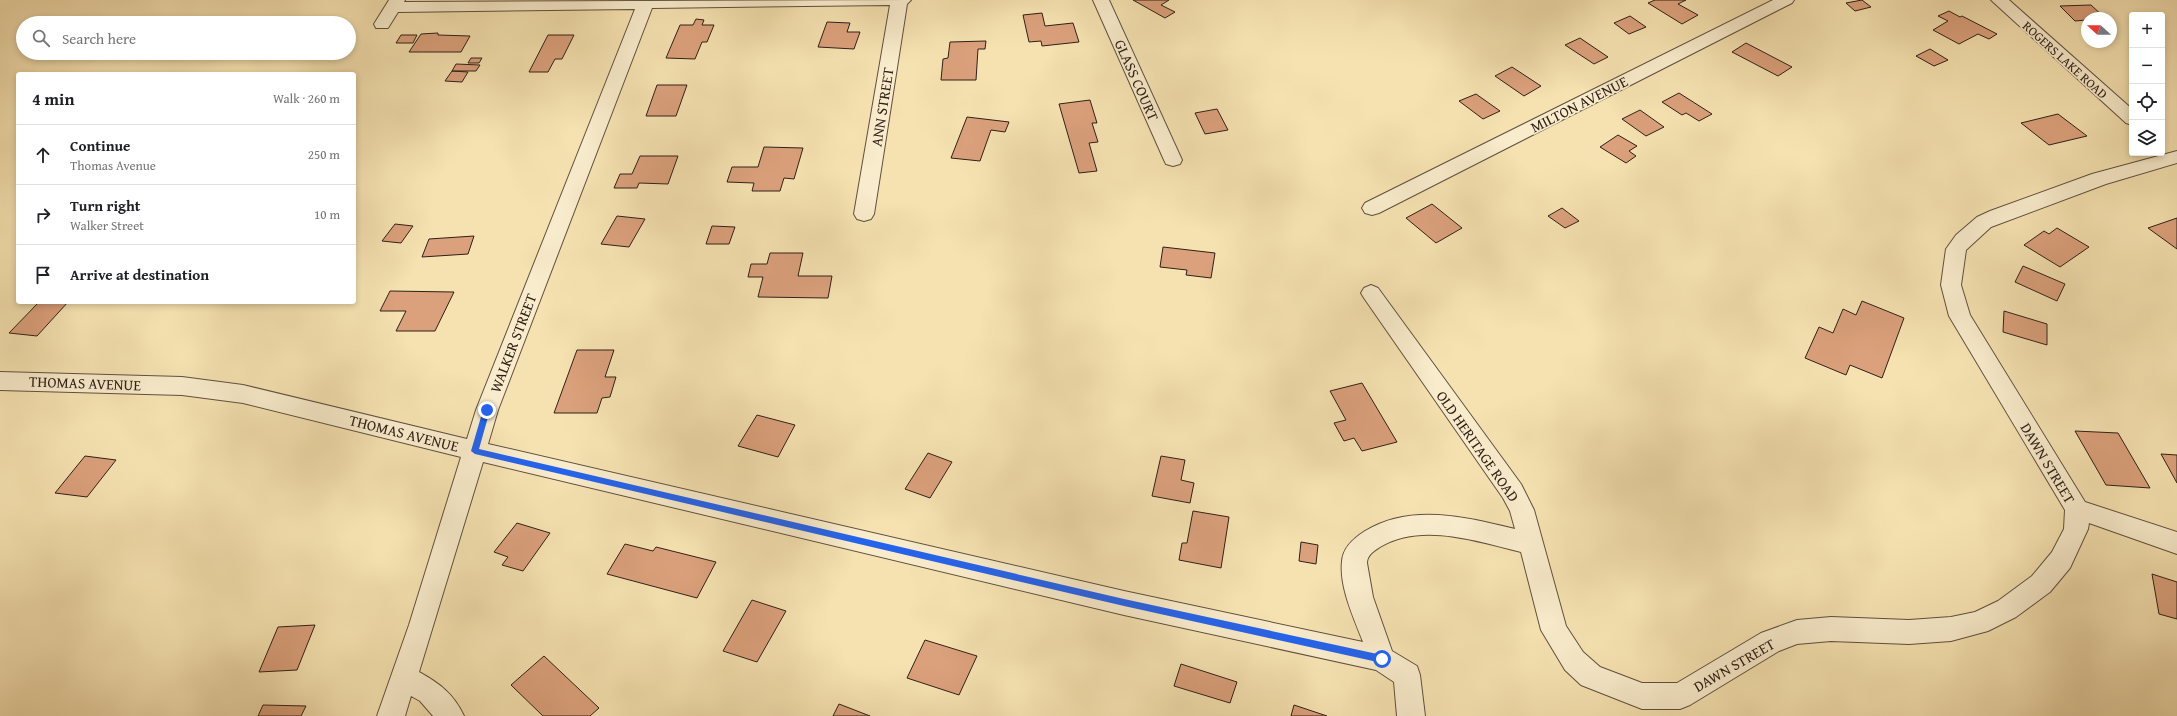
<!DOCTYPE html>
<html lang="en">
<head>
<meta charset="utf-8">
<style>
	:root { --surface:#fff; --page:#f6f6f6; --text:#202124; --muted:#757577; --line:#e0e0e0 }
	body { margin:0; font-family:"Gentium Book Plus",serif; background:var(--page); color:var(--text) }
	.controls { position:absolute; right:12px; top:12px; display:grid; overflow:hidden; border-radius:4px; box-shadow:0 2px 6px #0003 }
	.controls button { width:36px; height:36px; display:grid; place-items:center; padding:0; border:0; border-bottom:1px solid var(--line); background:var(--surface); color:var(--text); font:20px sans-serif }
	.compass { position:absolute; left:2081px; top:12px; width:36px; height:36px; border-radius:50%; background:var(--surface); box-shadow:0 2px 6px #0003; rotate:291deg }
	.stop { position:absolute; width:12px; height:12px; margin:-9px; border:3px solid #2563eb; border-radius:50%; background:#fff }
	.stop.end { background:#2563eb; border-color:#fff; box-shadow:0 1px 4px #0008 }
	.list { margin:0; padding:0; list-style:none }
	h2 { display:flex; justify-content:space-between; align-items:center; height:52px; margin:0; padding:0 16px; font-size:17px }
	h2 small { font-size:13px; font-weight:400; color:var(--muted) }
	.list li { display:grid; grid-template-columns:26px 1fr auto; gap:12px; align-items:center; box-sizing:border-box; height:60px; padding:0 16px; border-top:1px solid var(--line) }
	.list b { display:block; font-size:15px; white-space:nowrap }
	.list p { margin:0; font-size:13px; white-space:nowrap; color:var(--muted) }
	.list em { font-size:13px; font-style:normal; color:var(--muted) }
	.icon { flex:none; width:22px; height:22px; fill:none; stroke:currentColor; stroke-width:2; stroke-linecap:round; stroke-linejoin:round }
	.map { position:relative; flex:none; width:2177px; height:716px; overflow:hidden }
	.search { position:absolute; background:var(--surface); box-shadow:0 2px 6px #0003; left:16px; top:16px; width:340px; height:44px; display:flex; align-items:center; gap:10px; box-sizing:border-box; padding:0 14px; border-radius:22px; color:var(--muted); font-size:15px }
	.panel { position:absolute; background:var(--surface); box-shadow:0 2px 6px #0003; left:16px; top:72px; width:340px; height:232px; border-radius:4px }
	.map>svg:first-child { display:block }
	.building { fill:#dba17c; stroke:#2e2018 }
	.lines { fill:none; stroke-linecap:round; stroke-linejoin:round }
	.minor-casing { stroke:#60503e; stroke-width:2 }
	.minor { fill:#f9eccc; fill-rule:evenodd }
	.route { fill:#2563eb }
	.labels { text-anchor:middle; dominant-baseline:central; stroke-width:3.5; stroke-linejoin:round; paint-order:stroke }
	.far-street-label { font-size:13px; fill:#2e2018; stroke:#f9eccc }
	.street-label { font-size:15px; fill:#2e2018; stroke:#f9eccc }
</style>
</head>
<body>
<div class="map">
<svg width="2177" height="716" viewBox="0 0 2177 716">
	<rect width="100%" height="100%" fill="#f6e2b1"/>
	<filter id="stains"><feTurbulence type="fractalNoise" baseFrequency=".005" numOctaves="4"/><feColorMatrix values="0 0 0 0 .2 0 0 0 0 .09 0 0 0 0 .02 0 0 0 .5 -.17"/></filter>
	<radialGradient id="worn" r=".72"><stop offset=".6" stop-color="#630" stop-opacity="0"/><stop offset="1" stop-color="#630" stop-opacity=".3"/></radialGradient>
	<path class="building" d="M1133,0H1169L1161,5L1175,12L1165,18Z
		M1655,0H1686L1678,4L1698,15L1682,24L1648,3Z
		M1862,0L1871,7L1855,11L1846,3Z
		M2091,5L2105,18H2087V20L2075,21L2060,6Z
		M1949,11L1960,17L1962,16L1997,34L1989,39L1978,34L1959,44L1933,30L1948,21L1938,16Z
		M1042,13L1045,26L1073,23L1079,42L1042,46L1041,41L1029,42L1023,15Z
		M1630,16L1646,27L1629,34L1614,23Z
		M696,19L704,20L702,25H714L707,42H702L695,59L666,58L680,25H693Z
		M827,22L850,23L847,32H860L854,49L818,47Z
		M438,33V35L470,36L461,52H409L421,34Z
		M401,35H417L413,43H396Z
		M548,35H574L562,59H555L548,72H529Z
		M1580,38L1608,57L1594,64L1565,45Z
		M986,41L985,49H978L976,80H941L943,59L948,58L950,42Z
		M1746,43L1792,67L1778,76L1732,52Z
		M1930,49L1948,60L1934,66L1916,56Z
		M261,53H300L260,55Z
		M471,58H482L479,63H468Z
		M456,64L480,65L476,71H452Z
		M1512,67L1541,86L1524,96L1495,76Z
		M452,71L468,72L462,82L445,81Z
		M657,85H687L676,116H646Z
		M1679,93L1712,114L1699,121L1686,113L1682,115L1662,102Z
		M1476,94L1500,111L1483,119L1459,101Z
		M1090,100L1097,123H1092L1098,142L1089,143L1097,171L1079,173L1059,104Z
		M1217,109L1228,130L1205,134L1195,113Z
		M1640,110L1664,127L1646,136L1622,119Z
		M2058,114L2087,136L2049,145L2021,123Z
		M967,117L1009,122L1005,132L991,130L980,161L951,158Z
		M1618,135L1637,146L1629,151L1636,156L1626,163L1600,147Z
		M764,147L803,148L794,179L784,178L780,191H752L754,183L727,182L732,167H758Z
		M640,156H678L668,184L639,183L637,188H614L620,174H632Z
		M1432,204L1462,228L1436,243L1406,218Z
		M1562,208L1579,221L1565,228L1548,216Z
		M617,216L645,219L629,247L601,244Z
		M2177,218V249L2148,228Z
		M395,224L413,226L401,243L382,241Z
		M712,226L735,227L729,244H706Z
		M2057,228L2089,247L2060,267L2024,245L2044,231L2049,234Z
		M474,236L468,254L422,257L429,239Z
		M1163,247L1215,253L1211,278L1186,275L1187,270L1160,267Z
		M770,253H803L798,276H832L828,298L758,297L763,277H748L751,264H767Z
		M2023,266L2065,284L2057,301L2015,282Z
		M390,291L454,292L435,331H396L406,311H380Z
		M1862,301L1904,318L1882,378L1850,365L1846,375L1805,358L1819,327L1833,333L1843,309L1856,315Z
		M39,302H68L37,336L9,333Z
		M2004,311L2047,324V345L2003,332Z
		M577,350H614L605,377H616L610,397L602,398L597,413H554Z
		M1362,383L1397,442L1362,451L1354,438L1344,441L1334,423L1346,420L1330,391Z
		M757,415L795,425L778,457L738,446Z
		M2075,431L2118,433L2150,488L2106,485Z
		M928,453L952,462L930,498L905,489Z
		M2161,454L2177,455V483Z
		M85,456L116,460L87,497L55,493Z
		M1161,456L1185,460L1181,480L1194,483L1190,503L1152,496Z
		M1193,511L1229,517L1221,568L1179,560L1182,543H1187Z
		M517,523L550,533L523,571L502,565L508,557L494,552Z
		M1301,542L1318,545L1316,564L1299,561Z
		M625,544L653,551L656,547L716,562L697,598L607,574Z
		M2152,574L2177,582V619L2159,614Z
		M752,600L786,611L757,662L723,651Z
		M315,625L297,670L259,672L278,627Z
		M925,640L977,656L959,695L907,678Z
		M544,656L599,708L590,716H543L511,685Z
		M1181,664L1237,682L1230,703L1174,686Z
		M839,704L870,716H833Z
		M263,705L306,706L301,716H258Z
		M1294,705L1327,716H1291Z"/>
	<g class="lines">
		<defs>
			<path id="minor" d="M389,0H405L404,2L911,0L907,4L874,214L871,219L864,221L857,219L854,214L890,5L652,8L498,410L488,444L1124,591L1363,642C1354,618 1339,587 1342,561C1343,547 1354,538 1365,531C1411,503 1466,517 1515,529L1510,511L1503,498L1364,298L1361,293L1364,288L1371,285L1378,288L1521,484L1534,510L1566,626L1583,652L1600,667L1642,683H1677L1761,633L1797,620L1831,617L1909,620L1951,617L1975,612L1998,601L2032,576L2052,552L2064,529L2065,510L1949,316L1941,285L1946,249L1956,235L1977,217L1990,211L2092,174L2177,151V163L2106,184L1991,227L1966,250L1961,285L1970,315L2085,502L2177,532V554L2089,523L2088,529L2070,568L2050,592L2016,617L1988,631L1951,641L1909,644L1831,641L1797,644L1779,651L1690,705L1680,709H1642L1581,685L1565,670L1541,630L1521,552C1477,541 1421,522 1380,547C1374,551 1367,555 1367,563L1373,597L1392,651L1417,666L1420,675L1425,716H1397L1394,682L1376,670L1124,615L483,462L419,672C439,683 454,694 464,716H433L420,701L411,696L405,716H377L409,625L461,457L243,403L182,395L0,390V372L182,377L243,385L467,439L476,410L635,9L398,12L388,28H376L374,24Z
				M1093,0H1109L1182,160L1180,164L1173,166L1166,164L1164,160Z
				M1773,0H1794L1792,3L1379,213L1372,215L1365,213L1362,208L1365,203Z
				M1991,0H2009L2132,109V125L2126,123Z"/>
		</defs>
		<use href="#minor" class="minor-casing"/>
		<use href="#minor" class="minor"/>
	</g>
	<path class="route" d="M487,407L490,410L479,449L1124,599L1382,655L1386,659L1382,663L1124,606L475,454L471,451L483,410Z"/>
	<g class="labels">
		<g class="far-street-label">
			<text transform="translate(2065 60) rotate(42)">ROGERS LAKE ROAD</text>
		</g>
		<g class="street-label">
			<text transform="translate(1137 80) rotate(66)">GLASS COURT</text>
			<text transform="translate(1579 104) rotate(-27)">MILTON AVENUE</text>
			<text transform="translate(882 107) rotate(-81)">ANN STREET</text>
			<text transform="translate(513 343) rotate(-69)">WALKER STREET</text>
			<text transform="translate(85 383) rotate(2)">THOMAS AVENUE</text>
			<text transform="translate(404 433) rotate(14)">THOMAS AVENUE</text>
			<text transform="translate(1478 446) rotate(55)">OLD HERITAGE ROAD</text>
			<text transform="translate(2048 463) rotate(59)">DAWN STREET</text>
			<text transform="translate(1734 665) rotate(-30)">DAWN STREET</text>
		</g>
	</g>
	<rect width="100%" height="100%" filter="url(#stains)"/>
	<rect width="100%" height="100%" fill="url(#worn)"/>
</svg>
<div class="controls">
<button>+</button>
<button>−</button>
<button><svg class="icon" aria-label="locate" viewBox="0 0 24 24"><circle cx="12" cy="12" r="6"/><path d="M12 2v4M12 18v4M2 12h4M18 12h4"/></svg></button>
<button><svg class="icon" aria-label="layers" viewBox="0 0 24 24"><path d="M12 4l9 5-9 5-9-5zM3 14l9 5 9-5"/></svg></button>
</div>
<svg class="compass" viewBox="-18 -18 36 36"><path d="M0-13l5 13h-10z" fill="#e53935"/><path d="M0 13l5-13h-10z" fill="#757577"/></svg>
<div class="stop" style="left:1382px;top:659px"></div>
<div class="stop end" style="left:487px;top:410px"></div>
<div class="search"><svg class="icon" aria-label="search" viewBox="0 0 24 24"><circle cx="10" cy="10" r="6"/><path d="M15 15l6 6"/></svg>Search here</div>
<section class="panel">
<h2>4 min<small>Walk · 260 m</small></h2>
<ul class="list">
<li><svg class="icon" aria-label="ahead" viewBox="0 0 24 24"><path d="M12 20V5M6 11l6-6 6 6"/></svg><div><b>Continue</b><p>Thomas Avenue</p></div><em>250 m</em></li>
<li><svg class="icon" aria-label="right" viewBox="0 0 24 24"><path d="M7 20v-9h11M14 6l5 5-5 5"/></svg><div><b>Turn right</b><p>Walker Street</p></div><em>10 m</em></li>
<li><svg class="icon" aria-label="arrive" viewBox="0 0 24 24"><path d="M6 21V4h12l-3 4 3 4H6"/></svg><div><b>Arrive at destination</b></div></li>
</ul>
</section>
</div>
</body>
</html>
